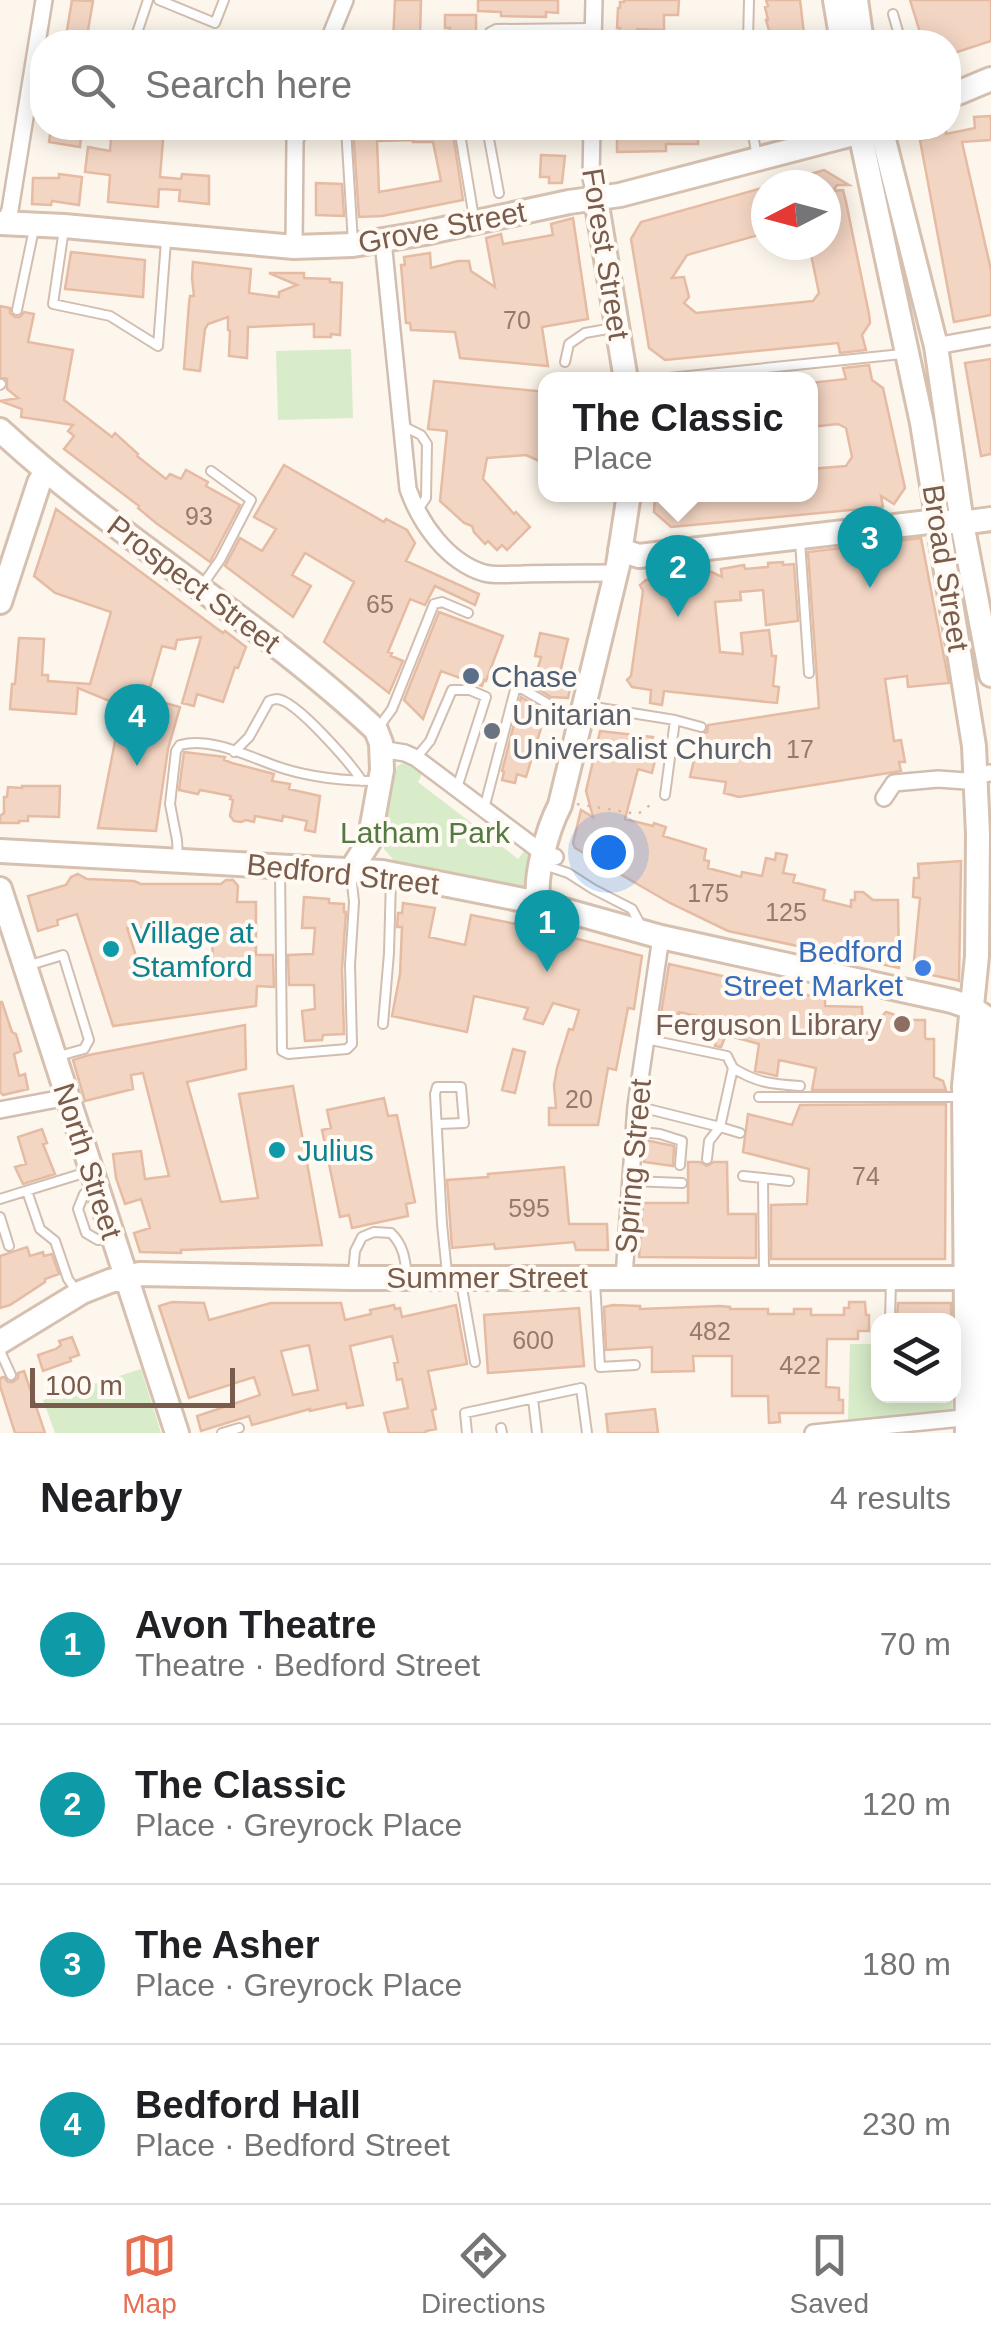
<!DOCTYPE html>
<html lang="en">
<head>
<meta charset="utf-8">
<style>
	:root { --surface:#fff; --page:#f2f2f2; --text:#202124; --muted:#757577; --line:#e0e0e0; --accent:#e76f51 }
	body { margin:0; font-family:Arial,sans-serif; background:var(--page); color:var(--text) }
	.controls { position:absolute; right:30px; bottom:30px; display:grid; overflow:hidden; border-radius:20px; box-shadow:0 5px 25px #0003 }
	.controls button { width:90px; height:90px; display:grid; place-items:center; padding:0; border:0; border-bottom:2px solid var(--line); background:var(--surface); color:var(--text); font:50px sans-serif }
	.compass { position:absolute; left:751px; top:170px; width:90px; height:90px; border-radius:50%; background:var(--surface); box-shadow:0 5px 25px #0003; rotate:264deg }
	.scale { position:absolute; left:30px; bottom:25px; width:205px; box-sizing:border-box; padding-left:10px; border:5px solid #7a5c4d; border-top:0; font-size:28px; line-height:35px; white-space:nowrap; color:#7a5c4d; -webkit-text-stroke:8px #fffaf3; paint-order:stroke }
	.you { position:absolute; left:608px; top:852px; width:35px; height:35px; margin:-25px; border:8px solid #fff; border-radius:50%; background:#1a73e8; box-shadow:0 0 0 15px #1a73e833 }
	.badge { display:grid; place-items:center; width:65px; height:65px; border-radius:50%; background:var(--accent); color:#fff; font-size:32px; font-weight:700 }
	.pin { position:absolute; translate:-50% -82px; filter:drop-shadow(0 2px 5px #0008) }
	.pin::after { content:''; position:absolute; top:52px; width:35px; height:30px; background:inherit; clip-path:polygon(0 0,100% 0,50% 100%) }
	.popup { position:absolute; left:538px; top:372px; width:280px; height:130px; box-sizing:border-box; display:grid; place-content:center; border-radius:20px; background:var(--surface); filter:drop-shadow(0 2px 8px #0005); font-size:32px; white-space:nowrap; color:var(--muted) }
	.popup b { font-size:38px; color:var(--text) }
	.popup::after { content:''; position:absolute; left:50%; top:100%; margin-left:-20px; border:20px solid transparent; border-top-color:var(--surface) }
	.list { margin:0; padding:0; list-style:none }
	h2 { display:flex; justify-content:space-between; align-items:center; height:130px; margin:0; padding:0 40px; font-size:42px }
	h2 small { font-size:32px; font-weight:400; color:var(--muted) }
	.list li { display:grid; grid-template-columns:65px 1fr auto; gap:30px; align-items:center; box-sizing:border-box; height:160px; padding:0 40px; border-top:2px solid var(--line) }
	.list b { display:block; font-size:38px; white-space:nowrap }
	.list p { margin:0; font-size:32px; white-space:nowrap; color:var(--muted) }
	.list em { font-size:32px; font-style:normal; color:var(--muted) }
	.icon { flex:none; width:55px; height:55px; fill:none; stroke:currentColor; stroke-width:2; stroke-linecap:round; stroke-linejoin:round }
	.map { position:relative; flex:none; width:991px; height:1433px; overflow:hidden }
	.search { position:absolute; background:var(--surface); box-shadow:0 5px 25px #0003; left:30px; right:30px; top:30px; height:110px; display:flex; align-items:center; gap:25px; box-sizing:border-box; padding:0 35px; border-radius:40px; color:var(--muted); font-size:38px }
	.sheet { height:770px; background:var(--surface) }
	nav { display:flex; justify-content:space-around; align-items:center; box-sizing:border-box; height:140px; border-top:2px solid var(--line); background:var(--surface); font-size:28px; color:var(--muted) }
	nav a { display:grid; justify-items:center; gap:5px }
	nav .on { color:var(--accent) }
	.map>svg:first-child { display:block }
	.green { fill:#d8ecc9 }
	.building { fill:#f3d5c3; stroke:#e6bba3; stroke-width:2.5; fill-rule:evenodd }
	.lines { fill:none; stroke-linecap:round; stroke-linejoin:round }
	.lane-casing { stroke:#d1beb0; stroke-width:12 }
	.street-casing { stroke:#d1beb0; stroke-width:20 }
	.secondary-casing { stroke:#d6c0b0; stroke-width:28 }
	.path { stroke:#d9b8a5; stroke-width:2.5; stroke-dasharray:2.5 8; stroke-linecap:butt }
	.lane { stroke:#fff; stroke-width:8 }
	.street { stroke:#fff; stroke-width:15 }
	.secondary { stroke:#fff; stroke-width:22 }
	.service-dot { fill:#5c6f8a; stroke:#fffaf3; stroke-width:4 }
	.worship-dot { fill:#6b7280; stroke:#fffaf3; stroke-width:4 }
	.culture-dot { fill:#0f9aa8; stroke:#fffaf3; stroke-width:4 }
	.shop-dot { fill:#3f7fe0; stroke:#fffaf3; stroke-width:4 }
	.education-dot { fill:#8d6e63; stroke:#fffaf3; stroke-width:4 }
	.labels { text-anchor:middle; dominant-baseline:central; stroke-width:8; stroke-linejoin:round; paint-order:stroke }
	.number-label { font-size:25px; fill:#987a6a }
	.street-label { font-size:30px; fill:#7a5c4d; stroke:#fffaf3 }
	.service-label { font-size:30px; fill:#4e5e75; stroke:#fffaf3; text-anchor:start }
	.worship-label { font-size:30px; fill:#5b616d; stroke:#fffaf3; text-anchor:start }
	.park-label { font-size:30px; fill:#537a41; stroke:#fffaf3 }
	.culture-label { font-size:30px; fill:#0d838f; stroke:#fffaf3; text-anchor:start }
	.shop-label { font-size:30px; fill:#366cbe; stroke:#fffaf3; text-anchor:end }
	.education-label { font-size:30px; fill:#785e54; stroke:#fffaf3; text-anchor:end }
</style>
</head>
<body>
<div class="map">
<svg width="991" height="1433" viewBox="0 0 991 1433">
	<rect width="100%" height="100%" fill="#fdf6ec"/>
	<path class="green" d="M351,349L353,418L278,420L276,351Z
		M403,763C412,763 416,766 422,774L418,782L518,859L525,850L534,854L532,884L523,890L396,863L384,849L383,836L397,766Z
		M850,1344H878V1396H952V1410L848,1422Z
		M141,1369L161,1433H55L43,1400Z"/>
	<path class="building" d="M72,0L93,1L86,42H65Z
		M395,0H421L420,36H415V42H393Z
		M478,0H558V13L546,12V17L501,16V12L478,11Z
		M624,0H679L678,15H664V30L637,29V34H619L620,28H617L618,8H620V2H624Z
		M766,0H800L805,42H755L756,38L770,34L766,20H768L765,7L768,6Z
		M910,0H991V41L948,55V42H923Z
		M445,15H476V42H449L450,28H445Z
		M991,116V140L962,142L991,270V315L954,322L920,140L934,137V134L946,131V134L975,128L974,117Z
		M51,128H82L80,147L49,142Z
		M112,128H164L160,177L181,179L182,174L209,176V204L179,201L180,190L159,189L158,207L108,202L110,175L85,172L88,147L110,151Z
		M353,128H452L463,200L382,216L359,217ZM413,140V142H433L441,181L379,192L377,141Z
		M622,128H698V144H666V151L617,152V132H622Z
		M541,155L565,156L562,183H549V177H540Z
		M824,170L849,185H837L833,191L843,190L846,202L869,314L870,323L862,335L866,350L840,353L838,343L665,360L649,348L631,239L641,222L766,187V233L687,255L672,278L684,277L689,297L684,303L696,313L813,301L819,293L809,245H826V185H807L803,176Z
		M59,174L82,177L79,205L52,201L51,205L32,204L33,178H59Z
		M316,183L342,184L344,216L316,215Z
		M573,218L588,319L542,327L548,366L460,358L455,332L411,330L410,323H406L401,265H405L404,257L430,253L431,268L458,261H469L471,271L495,287L486,238L501,234L503,244L553,235L551,224Z
		M71,252L145,260L143,297L65,289Z
		M193,262L251,269L249,293L279,297V292L297,285L269,273H304V278L330,279V282L342,283L340,335L331,334V337H314V324L248,327L247,358L229,356L230,331L228,330V317L208,324L205,329L200,371L184,369L189,304L190,296H194L192,278Z
		M0,306L10,308V313L15,317H20L24,312L34,314L28,342L73,350L64,400L112,437L115,433L138,454L137,456L166,479L170,474L181,479L186,470L208,482L206,486L240,505L210,562L156,523L138,508L139,506L64,449L74,436L68,431L73,425L21,417L22,409L0,401L18,398L7,389V379L0,377Z
		M991,359V454L981,456L965,363Z
		M869,365L872,380L883,388L905,488L894,504L881,496L883,507L671,527L654,512L655,494H810V469L846,466L852,457L846,428L838,424L810,427V383L846,379L843,368Z
		M434,381L546,392V464L526,455L487,458L483,479L514,514L516,512L530,527L507,550L502,545L497,550L488,541L485,544L474,532L472,526L464,523L440,501L447,431L428,429Z
		M284,465L384,522L386,519L407,530L415,543L406,561L479,594L475,605L435,586L425,605L410,599L388,652L392,653L391,656L403,661L389,693L324,642L354,582L305,553L292,575L311,586L293,617L225,566L240,538L262,551L276,529L254,517Z
		M56,509L223,633L225,631L246,647L238,668L235,667L223,702L197,694L194,706L182,703L201,637L177,640L175,649L162,646L147,698L180,707L168,749L156,831L98,828L122,706L78,688L76,714L10,709L12,684H15L19,638L44,639L42,675H48V681L90,684L111,612L55,593L34,576Z
		M921,538L949,683L908,687L907,676L885,679L894,741L901,740L905,762H899L901,771L739,797L724,793L726,782L690,777L700,734L707,732L708,725L819,708L808,552Z
		M783,562V565L794,564L798,621L766,625L763,590L740,592L741,600L715,602L720,652L743,654L741,633L769,630L772,656H776L773,686L779,687L777,703L664,691L662,705L650,703L651,690L632,687L627,680L631,676L643,591L640,585L646,580L655,579L654,572L665,570L667,580L700,574L703,568L722,577L721,569L744,565L745,569L768,567V563Z
		M439,612L503,636L486,681L484,680L482,686L441,671L423,719L404,700Z
		M540,633L568,639L560,673L573,676L568,698L551,697L533,686L541,657L535,656Z
		M521,697L546,712L526,777L517,774L515,783L502,780L504,772L502,771Z
		M600,731L653,737L649,754L656,756L652,773L638,769L625,819L653,826L654,823L666,827L663,836L706,849L704,860L709,861L708,868L741,877L742,872L762,876L766,858L775,860L776,853L787,855L783,873L795,875L793,882L825,890L823,900L851,907V900H855V892H863L873,900H898L899,968L728,931L670,903L575,848L573,843L581,810L593,817L586,791Z
		M184,752L225,757L224,760L232,763L274,774L272,781L290,784L289,789L320,796L315,832L305,830L307,821L283,816L282,821L255,816L254,822L246,820L241,822L234,821L230,816L233,800L230,799L231,796L200,790L198,794L179,790Z
		M22,786H60L59,817L28,816V821H19V823H0V816L4,813V797H7L8,787L22,788Z
		M961,861L959,981L913,971L920,898L913,897L914,878H919L918,864Z
		M78,874L87,879L134,881L141,884H221L226,880H233L238,886L237,902H256V955H273L274,987L257,986L256,1006L113,1026L77,914L57,920L58,925L38,931L28,896L66,885L71,877ZM127,928L212,929L213,968L143,978Z
		M304,897L329,899V903L344,904V912H346L342,969L344,1034L323,1035L322,1040L305,1041L302,1011L315,1009L314,985H289L288,955L313,954L315,928H302Z
		M403,903L435,908L429,937L465,945L471,915L536,928L557,937L574,938L642,956L634,1009L628,1008L616,1070L608,1068L598,1125H549V1108H556L554,1085L557,1068L569,1029L573,1030L579,1010L553,1003L543,1024L524,1019L528,1008L474,996L467,1032L392,1016L400,974L402,927H397L398,913H402Z
		M669,964L825,999V1006L862,1007L863,1037L886,1012L893,1014L899,1020H925V1037L926,1039H934V1077L943,1081L946,1090H812L816,1068L779,1060L777,1076L755,1071L759,1044L726,1035L721,1047L715,1046L718,1024L711,1023V1019L679,1012V1014L675,1013L674,1017L661,1014Z
		M0,1002H2L12,1032L16,1034L21,1051L14,1054L19,1076L25,1074L28,1089L3,1095L0,1092Z
		M245,1025L246,1069L187,1082L221,1202L258,1198L239,1094L293,1086L322,1245L181,1250V1253L140,1252L134,1233L150,1228L141,1199L125,1204L116,1178L113,1154L141,1151L145,1179L169,1176L143,1073L131,1075L133,1089L85,1101L73,1060L89,1055Z
		M513,1049L525,1052L515,1093L502,1090Z
		M384,1098L388,1116L397,1115L415,1202L406,1204L408,1216L352,1228L349,1215L340,1217L322,1130L331,1128L327,1110Z
		M946,1104L945,1259H771V1205L807,1204L809,1169L743,1152L748,1114L792,1125L800,1105Z
		M42,1129L47,1143L43,1144L55,1174L23,1184L15,1167L26,1164L18,1137Z
		M645,1140L674,1146L673,1166L644,1162Z
		M688,1162H700L707,1166L714,1162H727L728,1214H756V1258L639,1257L643,1203H688Z
		M564,1167L569,1224H607L608,1250H576L574,1242L495,1249L494,1244L452,1248L447,1180L488,1177V1174Z
		M27,1247L30,1256L43,1252L44,1256L52,1254L59,1274L45,1279V1282L10,1305L0,1308V1256Z
		M172,1302L204,1303L209,1320L271,1303H341L345,1320L371,1314L370,1310L394,1305L395,1309L400,1308L402,1317L456,1305L467,1364L428,1371L436,1409L432,1410L436,1429L426,1431V1433H389L384,1413L408,1408L402,1379L397,1380L394,1363L398,1362L392,1336L350,1346L363,1405L347,1408L346,1403L310,1411V1409L252,1425L249,1416L201,1431L197,1416L260,1395L254,1377L189,1398L159,1306ZM309,1345L318,1390L293,1395L281,1351Z
		M849,1302H865L866,1315H869V1331H858V1339H827L826,1387L839,1388V1400H843V1413H779L780,1422L769,1423L768,1396H732V1356H693L694,1371L652,1372V1347L606,1350L604,1307L613,1305L640,1306V1309L720,1306L730,1307V1309H768V1314H794V1309H811V1315H844V1308H849Z
		M898,1303H951V1320H897Z
		M579,1308L584,1366L488,1373L484,1315Z
		M72,1337L79,1355L70,1358L71,1361L43,1371L38,1355L56,1349L61,1345L59,1341Z
		M24,1371L45,1433H15L0,1386V1378L4,1377L8,1382H13L18,1378V1373Z
		M655,1409L658,1433H608L606,1414Z"/>
	<g class="lines">
		<defs>
			<path id="lane" d="M159,0L215,23L224,0
				M893,14L901,42
				M134,42L148,0
				M490,42V32L496,29L593,28
				M748,42L749,0
				M346,128L353,243
				M459,128L474,218
				M487,128L499,193
				M752,128L757,158
				M64,229L53,304L110,316L158,346L166,241
				M17,310L34,229
				M565,362L569,344L585,333L613,328
				M649,380L902,354
				M0,385L1,384
				M403,426L421,435L427,444L426,498L417,511
				M800,541L809,673
				M203,584L220,560L251,500L211,471
				M588,706L675,720L665,795
				M675,720L701,727
				M379,727L392,709L434,604L442,602L468,613
				M234,752L249,737L269,701C272,700 274,699 277,699C296,700 351,764 362,781
				M416,758L430,741L452,690H470L486,697L457,788
				M484,809L515,690L521,688L562,712L580,717
				M178,859L177,840L170,804L176,751L180,745C214,736 252,759 285,769C315,778 346,781 377,781
				M553,868L568,873L593,889L632,909L640,924
				M280,869L282,1051L288,1054L347,1049L352,1044L350,965L354,902L351,874
				M30,965L63,955L89,1040L84,1049L59,1056
				M383,1024L389,953L391,878
				M733,1068C757,1083 772,1084 800,1086
				M759,1097H960
				M636,1106L720,1127L733,1068L727,1056L646,1039
				M438,1124L464,1123L461,1087H437L435,1094L442,1224L447,1273
				M633,1131L660,1134L682,1141L680,1165
				M707,1159L709,1141L720,1127L740,1133
				M743,1176L763,1178
				M631,1181L682,1183
				M93,1188L84,1194L78,1209L86,1233L98,1240L109,1239
				M27,1191L40,1229L55,1241L68,1279L76,1290
				M0,1199L87,1172
				M0,1217L9,1246
				M353,1273L355,1251L362,1237L374,1232L391,1233C404,1246 405,1259 407,1276
				M764,1273L763,1178L789,1181
				M461,1282L475,1362
				M595,1282L600,1367L635,1365
				M890,1320L891,1280
				M0,1351L11,1375
				M533,1399L537,1433
				M501,1428L502,1433
				M222,1433L239,1428
				M467,1433L465,1413L581,1388L587,1433"/>
			<path id="street" d="M328,42L345,0
				M593,42L594,0
				M721,42H722
				M592,128L591,178L596,199
				M5,223L10,210L44,0
				M383,241L408,489C420,523 447,562 484,573C495,576 510,574 522,574C554,573 585,573 616,573
				M294,247L295,141L299,128
				M936,346L991,336
				M381,749L405,753L416,758L544,854L555,857
				M884,798L894,783L938,779L966,781L975,775L991,773
				M0,1110L68,1097
				M624,1277L636,1106L661,937
				M813,1433L972,1417"/>
			<path id="secondary" d="M835,0L842,42
				M856,0L862,42
				M948,97L991,79
				M859,128L922,423L974,746L978,834L977,956L964,1086L967,1433
				M881,128L936,346L962,523L991,675
				M596,199L626,380
				M0,223L64,226L294,247L353,245L425,233L569,202L620,195L876,128
				M0,430C118,539 259,620 376,730L381,743L382,770L369,842L351,870
				M620,550L639,556L937,521L962,523L991,519
				M0,602L39,483L45,472
				M0,851L382,872L539,903L661,937L952,1001L972,1008L991,1021
				M0,889L177,1433
				M539,903C533,879 548,828 560,805L618,565L629,494
				M0,1342L82,1292L110,1281L140,1274L352,1278H991
				M987,1433L986,1064L991,1028"/>
		</defs>
		<use href="#lane" class="lane-casing"/>
		<use href="#street" class="street-casing"/>
		<use href="#secondary" class="secondary-casing"/>
		<path class="path" d="M577,804L638,814L654,802"/>
		<use href="#lane" class="lane"/>
		<use href="#street" class="street"/>
		<use href="#secondary" class="secondary"/>
	</g>
	<circle class="service-dot" cx="471" cy="676" r="10"/>
	<circle class="worship-dot" cx="492" cy="731" r="10"/>
	<g class="culture-dot">
		<circle cx="111" cy="949" r="10"/>
		<circle cx="277" cy="1150" r="10"/>
	</g>
	<circle class="shop-dot" cx="923" cy="968" r="10"/>
	<circle class="education-dot" cx="902" cy="1024" r="10"/>
	<g class="labels">
		<g class="number-label">
			<text x="517" y="320">70</text>
			<text x="199" y="516">93</text>
			<text x="380" y="604">65</text>
			<text x="800" y="749">17</text>
			<text x="708" y="893">175</text>
			<text x="786" y="912">125</text>
			<text x="579" y="1099">20</text>
			<text x="866" y="1176">74</text>
			<text x="529" y="1208">595</text>
			<text x="710" y="1331">482</text>
			<text x="533" y="1340">600</text>
			<text x="800" y="1365">422</text>
		</g>
		<g class="street-label">
			<text transform="translate(442 227) rotate(-11)">Grove Street</text>
			<text transform="translate(606 254) rotate(81)">Forest Street</text>
			<text transform="translate(946 568) rotate(81)">Broad Street</text>
			<text transform="translate(194 584) rotate(37)">Prospect Street</text>
			<text transform="translate(343 874) rotate(6)">Bedford Street</text>
			<text transform="translate(88 1161) rotate(72)">North Street</text>
			<text transform="translate(633 1166) rotate(-85)">Spring Street</text>
			<text x="487" y="1277">Summer Street</text>
		</g>
		<g class="service-label">
			<text x="491" y="676">Chase</text>
		</g>
		<g class="worship-label">
			<text x="512" y="714">Unitarian<tspan x="512" dy="34">Universalist Church</tspan></text>
		</g>
		<g class="park-label">
			<text x="425" y="832">Latham Park</text>
		</g>
		<g class="culture-label">
			<text x="131" y="932">Village at<tspan x="131" dy="34">Stamford</tspan></text>
			<text x="297" y="1150">Julius</text>
		</g>
		<g class="shop-label">
			<text x="903" y="951">Bedford<tspan x="903" dy="34">Street Market</tspan></text>
		</g>
		<g class="education-label">
			<text x="882" y="1024">Ferguson Library</text>
		</g>
	</g>
</svg>
<div class="controls">
<button><svg class="icon" aria-label="layers" viewBox="0 0 24 24"><path d="M12 4l9 5-9 5-9-5zM3 14l9 5 9-5"/></svg></button>
</div>
<svg class="compass" viewBox="-18 -18 36 36"><path d="M0-13l5 13h-10z" fill="#e53935"/><path d="M0 13l5-13h-10z" fill="#757577"/></svg>
<div class="scale">100 m</div>
<div class="you"></div>
<div class="pin badge" style="left:547px;top:972px;background:#0f9aa8">1</div>
<div class="pin badge" style="left:678px;top:617px;background:#0f9aa8">2</div>
<div class="popup"><b>The Classic</b>Place</div>
<div class="pin badge" style="left:870px;top:588px;background:#0f9aa8">3</div>
<div class="pin badge" style="left:137px;top:766px;background:#0f9aa8">4</div>
<div class="search"><svg class="icon" aria-label="search" viewBox="0 0 24 24"><circle cx="10" cy="10" r="6"/><path d="M15 15l6 6"/></svg>Search here</div>
</div>
<section class="sheet">
<h2>Nearby<small>4 results</small></h2>
<ul class="list">
<li><span class="badge" style="background:#0f9aa8">1</span><div><b>Avon Theatre</b><p>Theatre · Bedford Street</p></div><em>70 m</em></li>
<li><span class="badge" style="background:#0f9aa8">2</span><div><b>The Classic</b><p>Place · Greyrock Place</p></div><em>120 m</em></li>
<li><span class="badge" style="background:#0f9aa8">3</span><div><b>The Asher</b><p>Place · Greyrock Place</p></div><em>180 m</em></li>
<li><span class="badge" style="background:#0f9aa8">4</span><div><b>Bedford Hall</b><p>Place · Bedford Street</p></div><em>230 m</em></li>
</ul>
</section>
<nav>
<a class="on"><svg class="icon" aria-label="map" viewBox="0 0 24 24"><path d="M3 6l6-2 6 2 6-2v14l-6 2-6-2-6 2zM9 4v14M15 6v14"/></svg>Map</a>
<a><svg class="icon" aria-label="directions" viewBox="0 0 24 24"><path d="M12 3l9 9-9 9-9-9zM9 14v-3h6M13 9l2 2-2 2"/></svg>Directions</a>
<a><svg class="icon" aria-label="saved" viewBox="0 0 24 24"><path d="M7 4h10v16l-5-4-5 4z"/></svg>Saved</a>
</nav>
</body>
</html>
